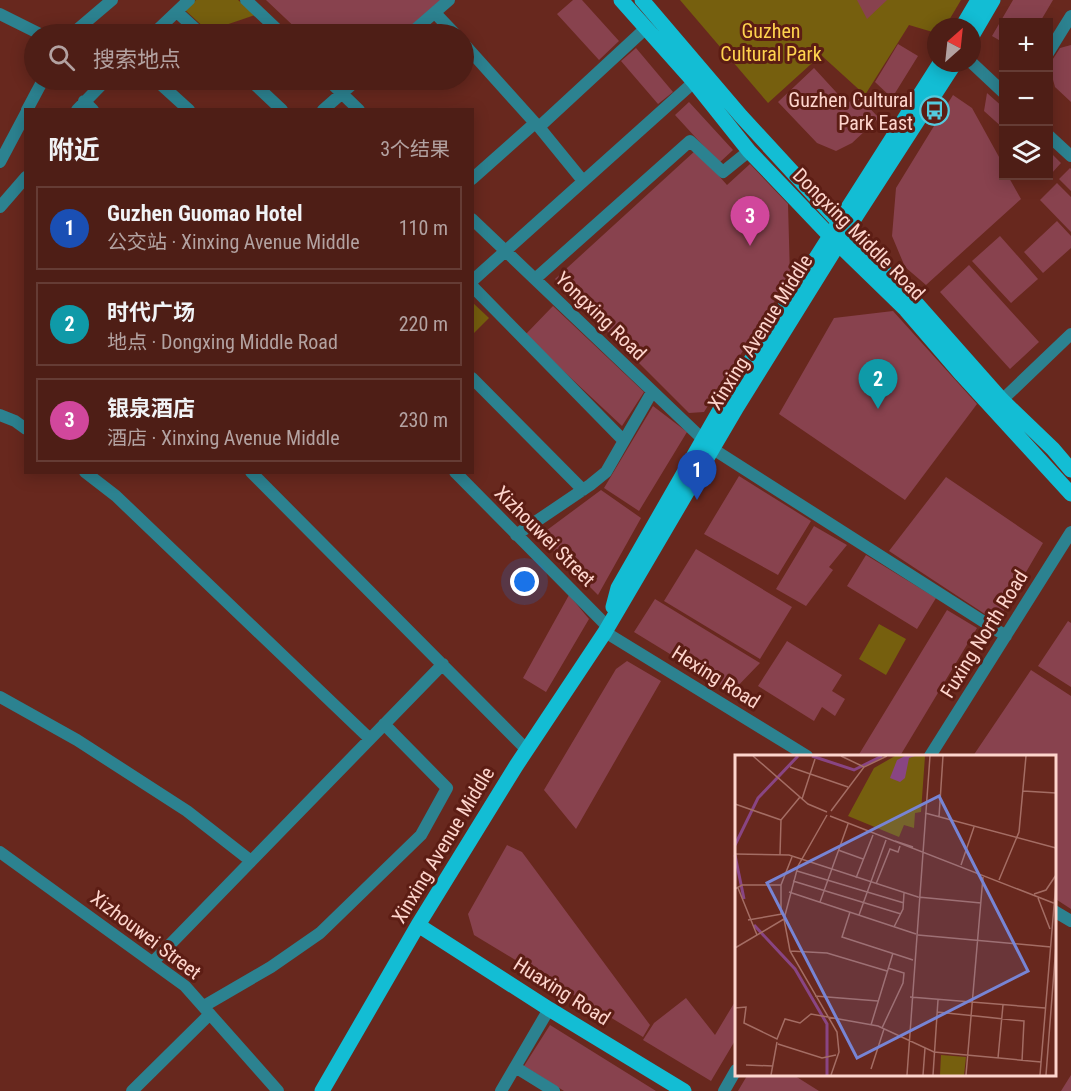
<!DOCTYPE html>
<html lang="zh">
<head>
<meta charset="utf-8">
<style>
	:root { --surface:#4e1e16; --page:#582b23; --text:#f1f3f6; --muted:#b3a2a1; --line:#653c35; --accent:#d6ab8b }
	body { margin:0; font-family:"Roboto Condensed","Noto Sans SC",sans-serif; background:var(--page); color:var(--text) }
	.controls { position:absolute; right:18px; top:18px; display:grid; overflow:hidden; border-radius:0px; box-shadow:0 3px 15px #0003 }
	.controls button { width:54px; height:54px; display:grid; place-items:center; padding:0; border:0; border-bottom:2px solid var(--line); background:var(--surface); color:var(--text); font:30px sans-serif }
	.compass { position:absolute; left:927px; top:18px; width:54px; height:54px; border-radius:50%; background:var(--surface); box-shadow:0 3px 15px #0003; rotate:27deg }
	.you { position:absolute; left:525px; top:582px; width:21px; height:21px; margin:-15px; border:4px solid #fff; border-radius:50%; background:#1a73e8; box-shadow:0 0 0 9px #1a73e833 }
	.badge { display:grid; place-items:center; width:39px; height:39px; border-radius:50%; background:var(--accent); color:#fff; font-size:20px; font-weight:700 }
	.pin { position:absolute; translate:-50% -50px; filter:drop-shadow(0 2px 3px #0008) }
	.pin::after { content:''; position:absolute; top:32px; width:21px; height:18px; background:inherit; clip-path:polygon(0 0,100% 0,50% 100%) }
	.list { margin:0; padding:0; list-style:none }
	h2 { display:flex; justify-content:space-between; align-items:center; height:78px; margin:0; padding:0 24px; font-size:26px }
	h2 small { font-size:20px; font-weight:400; color:var(--muted) }
	.list li { display:grid; grid-template-columns:39px 1fr auto; gap:18px; align-items:center; box-sizing:border-box; height:84px; margin:0 12px 12px; padding:0 12px; border:2px solid var(--line); border-radius:0px }
	.list b { display:block; font-size:22px; white-space:nowrap }
	.list p { margin:0; font-size:20px; white-space:nowrap; color:var(--muted) }
	.list em { font-size:20px; font-style:normal; color:var(--muted) }
	.icon { flex:none; width:33px; height:33px; fill:none; stroke:currentColor; stroke-width:2; stroke-linecap:round; stroke-linejoin:round }
	.map { position:relative; flex:none; width:1071px; height:1091px; overflow:hidden }
	.search { position:absolute; background:var(--surface); box-shadow:0 3px 15px #0003; left:24px; top:24px; width:450px; height:66px; display:flex; align-items:center; gap:15px; box-sizing:border-box; padding:0 21px; border-radius:33px; color:var(--muted); font-size:22px }
	.panel { position:absolute; background:var(--surface); box-shadow:0 3px 15px #0003; left:24px; top:108px; width:450px; height:366px; border-radius:0px }
	.map>svg:first-child { display:block }
	.green { fill:#765f0e }
	.building { fill:#88424e }
	.lines { fill:none; stroke-linecap:round; stroke-linejoin:round }
	.minor { stroke:#2c8290; stroke-width:12 }
	.major { stroke:#13bdd4; stroke-width:15 }
	.labels { text-anchor:middle; dominant-baseline:central; stroke-width:6; stroke-linejoin:round; paint-order:stroke }
	.park-label { font-size:20px; fill:#ffd34e; stroke:#5c1d14 }
	.poi-label { font-size:20px; fill:#fed5cd; stroke:#5c1d14; text-anchor:end }
	.street-label { font-size:20px; fill:#fed5cd; stroke:#5c1d14 }
	.inset-river { fill:none; stroke:#894583; stroke-width:3 }
	.inset-road { fill:none; stroke:#a46d64; stroke-width:1.5 }
	.view { fill:#7784d4; fill-opacity:0.15; stroke:#7784d4; stroke-width:3 }
	.inset-edge { fill:none; stroke:#fed5cd; stroke-width:3 }
</style>
</head>
<body>
<div class="map">
<svg width="1071" height="1091" viewBox="0 0 1071 1091">
	<rect width="100%" height="100%" fill="#68281e"/>
	<path class="green" d="M196,0H238L255,15L208,31L185,10Z
		M680,0H961L945,27H936V33L909,25L865,95L821,55L768,103Z
		M472,302L489,318L473,334H472Z
		M879,624L906,639L886,675L859,659Z"/>
	<path class="building" d="M266,0H443L404,34H302Z
		M573,0H582L619,41L599,60L557,14Z
		M857,0H887L867,19Z
		M1013,0H1053L1040,22H1004V43L992,36Z
		M898,44L918,56L892,98L875,82Z
		M1071,45V102L1055,87L1049,65L1060,48Z
		M636,48L673,92L658,104L621,61Z
		M814,68L847,104L857,95L879,118L852,143L836,151L817,143L778,102Z
		M987,93L1004,108V129L984,111Z
		M953,95L972,108L1004,166V176H1008L1021,199L926,285L905,267L892,236L896,188Z
		M689,102L733,150L719,163L675,115Z
		M696,150L727,185L750,164L788,204L790,277L704,412L689,413L555,279Z
		M1048,150L1061,163L1051,174L1048,172Z
		M1070,168L1071,169V191L1059,179Z
		M1057,183L1071,197V232L1040,200Z
		M1057,221L1071,236V248L1043,273L1024,252Z
		M1000,236L1038,279L1011,303L972,261Z
		M969,265L1039,342L1010,369L940,292Z
		M553,306L644,392L622,426L525,335Z
		M893,311L977,404L905,500L779,414L834,318Z
		M653,406L687,432L639,511L604,488Z
		M739,476L811,521L778,575L704,534Z
		M946,477L1043,543L997,622L889,551Z
		M601,490L641,518L598,595L539,536Z
		M814,526L847,545L829,567L833,570L806,606L776,589Z
		M696,549L792,607L760,659L664,601Z
		M866,555L936,598L917,629L847,586Z
		M569,595L589,619L546,692L523,678Z
		M655,599L760,663L732,692L634,632Z
		M947,610L977,628L900,756H858Z
		M1068,621L1071,623V687L1038,666Z
		M787,641L842,675L832,691L845,699L835,716L822,707L814,721L758,686Z
		M627,661L661,681L576,829L544,790L616,669Z
		M1031,670L1071,696V909L1054,898V756H973Z
		M507,845L522,852L650,1025L643,1037L474,935L468,914Z
		M686,998L715,1035L736,1000V1039L711,1081L643,1040L654,1023Z
		M550,1025L656,1091H564L524,1066Z
		M748,1074H792L819,1091H738Z
		M1071,1075V1091H1061Z"/>
	<g class="lines">
		<path class="minor" d="M246,0L282,34
			M177,12L201,34
			M435,13L455,34
			M0,14L40,34
			M72,34L112,0
			M153,34L189,0
			M410,34L449,0
			M464,44L535,123
			M1048,53L1071,16
			M972,63L1004,93
			M156,80L189,110
			M250,80L282,110
			M328,80L359,110
			M84,101L93,110
			M27,110L43,80
			M77,110L106,80
			M323,110L357,80
			M539,127L583,181
			M1048,135L1071,156
			M0,162L26,113
			M472,179L535,123L539,127L645,29
			M0,207L26,177
			M472,219L713,449L1006,636
			M535,279L690,141L723,172L749,151
			M472,281L694,82
			M472,286L624,441
			M472,378L583,490
			M1002,400L1071,334
			M0,415L15,421L26,429
			M85,472L116,496L370,739
			M251,472L527,750
			M455,472L608,627
			M516,535L590,485L606,472L652,392
			M605,632L807,756
			M0,697L77,740L187,811L251,861
			M930,756L1071,532
			M0,852L185,986L278,1091
			M1054,911L1071,921
			M153,962L443,664
			M204,1006L271,967L320,933L421,835L447,788L384,724
			M515,1067L554,1091
			M132,1091L210,1014
			M501,1091L549,1009
			M724,1091L736,1070"/>
		<path class="major" d="M621,0L694,82L749,151L830,236L906,310L962,375L1071,494
			M642,0L741,116L878,265L917,304L1002,400L1053,449L1071,470
			M962,27L978,0
			M972,36L993,0
			M613,607L618,588L725,401L940,63
			M418,925L549,1009L684,1091
			M322,1091L418,925L516,766L605,632L737,407L847,230L955,63"/>
	</g>
	<defs>
		<symbol id="bus-ring" viewBox="-11 -11 22 22"><circle r="9.5" fill="#5c1d14" stroke="#54cade" stroke-width="1.5"/><path d="M-5-6H5V4H4V6H2V4H-2V6H-4V4H-5ZM-3.5-4V0h7V-4ZM-3.5 1.2v1.5H-2V1.2ZM2 1.2v1.5H3.5V1.2Z" fill="#54cade"/></symbol>
	</defs>
	<g fill-rule="evenodd">
		<use href="#bus-ring" x="918" y="94" width="33" height="33"/>
	</g>
	<g class="labels">
		<g class="park-label">
			<text x="771" y="31">Guzhen<tspan x="771" dy="23">Cultural Park</tspan></text>
		</g>
		<g class="poi-label">
			<text x="913" y="100">Guzhen Cultural<tspan x="913" dy="23">Park East</tspan></text>
		</g>
		<g class="street-label">
			<text transform="translate(859 234) rotate(45)">Dongxing Middle Road</text>
			<text transform="translate(601 316) rotate(44)">Yongxing Road</text>
			<text transform="translate(760 332) rotate(-58)">Xinxing Avenue Middle</text>
			<text transform="translate(545 536) rotate(45)">Xizhouwei Street</text>
			<text transform="translate(984 634) rotate(-58)">Fuxing North Road</text>
			<text transform="translate(716 677) rotate(32)">Hexing Road</text>
			<text transform="translate(443 845) rotate(-59)">Xinxing Avenue Middle</text>
			<text transform="translate(146 935) rotate(37)">Xizhouwei Street</text>
			<text transform="translate(562 991) rotate(32)">Huaxing Road</text>
		</g>
	</g>
	<g transform="translate(735 755)">
		<rect width="321" height="321" fill="#68281e"/>
		<path d="M160,1H190L186,57L180,58L179,73L169,70L164,82L113,61L139,13ZM206,300L231,302L229,320H205Z" fill="#765f0e"/>
		<path d="M170,1H180L174,3L170,23L165,27L155,23L162,5Z" fill="#894583"/>
		<path class="inset-river" d="M77,1L119,15L147,1M0,90L23,43L63,1M0,100L9,144M19,170L60,214L92,269V320"/>
		<path class="inset-road" d="M18,1L73,49L92,57M106,1L129,12M55,12L113,32M288,36L321,38M67,44L80,4M0,49L46,65M96,56L129,12L152,1M190,58L321,93M92,60L63,111L49,164L55,196L102,277L104,297L96,320M95,61L321,149M204,62L208,1M160,86L178,92M103,95L128,104M0,99L54,100L183,142L246,148M45,100L46,65L65,42M226,110L239,72M62,116L169,148M121,123L138,80M264,125L284,77L291,1M58,126L166,159M141,129L155,94L163,97L165,91M3,133L22,180M0,134L7,130H46M54,137L181,179M299,139L311,135L321,120M303,143L315,174M85,147L113,69M115,157L107,182L178,205M46,159V130L57,102M124,160L151,85M13,165L47,159M159,172L168,154L169,138M183,180L316,192M0,193L49,164M55,196L92,198L152,216M80,241L143,246M175,242L310,253M0,253L11,252L9,268L42,284L50,264L65,268L76,259L143,271L199,297L306,307M202,257L289,266L287,306M136,270L158,198M147,273L168,228L169,218L153,213M43,289L87,303L101,300M263,303L268,250M11,310L38,311M136,314L149,274M36,320L42,287M172,320L195,1M188,320L190,293M198,320L203,245M231,320L248,122M305,320L321,127M311,320L321,190"/>
		<path class="view" d="M204,41L293,216L122,303L32,128Z"/>
		<rect width="321" height="321" class="inset-edge"/>
	</g>
</svg>
<div class="controls">
<button>+</button>
<button>−</button>
<button><svg class="icon" aria-label="layers" viewBox="0 0 24 24"><path d="M12 4l9 5-9 5-9-5zM3 14l9 5 9-5"/></svg></button>
</div>
<svg class="compass" viewBox="-18 -18 36 36"><path d="M0-13l5 13h-10z" fill="#e53935"/><path d="M0 13l5-13h-10z" fill="#b3a2a1"/></svg>
<div class="you"></div>
<div class="pin badge" style="left:697px;top:500px;background:#1a4fb4">1</div>
<div class="pin badge" style="left:878px;top:409px;background:#0f9aa8">2</div>
<div class="pin badge" style="left:750px;top:246px;background:#d1479c">3</div>
<div class="search"><svg class="icon" aria-label="search" viewBox="0 0 24 24"><circle cx="10" cy="10" r="6"/><path d="M15 15l6 6"/></svg>搜索地点</div>
<section class="panel">
<h2>附近<small>3个结果</small></h2>
<ul class="list">
<li><span class="badge" style="background:#1a4fb4">1</span><div><b>Guzhen Guomao Hotel</b><p>公交站 · Xinxing Avenue Middle</p></div><em>110 m</em></li>
<li><span class="badge" style="background:#0f9aa8">2</span><div><b>时代广场</b><p>地点 · Dongxing Middle Road</p></div><em>220 m</em></li>
<li><span class="badge" style="background:#d1479c">3</span><div><b>银泉酒店</b><p>酒店 · Xinxing Avenue Middle</p></div><em>230 m</em></li>
</ul>
</section>
</div>
</body>
</html>
